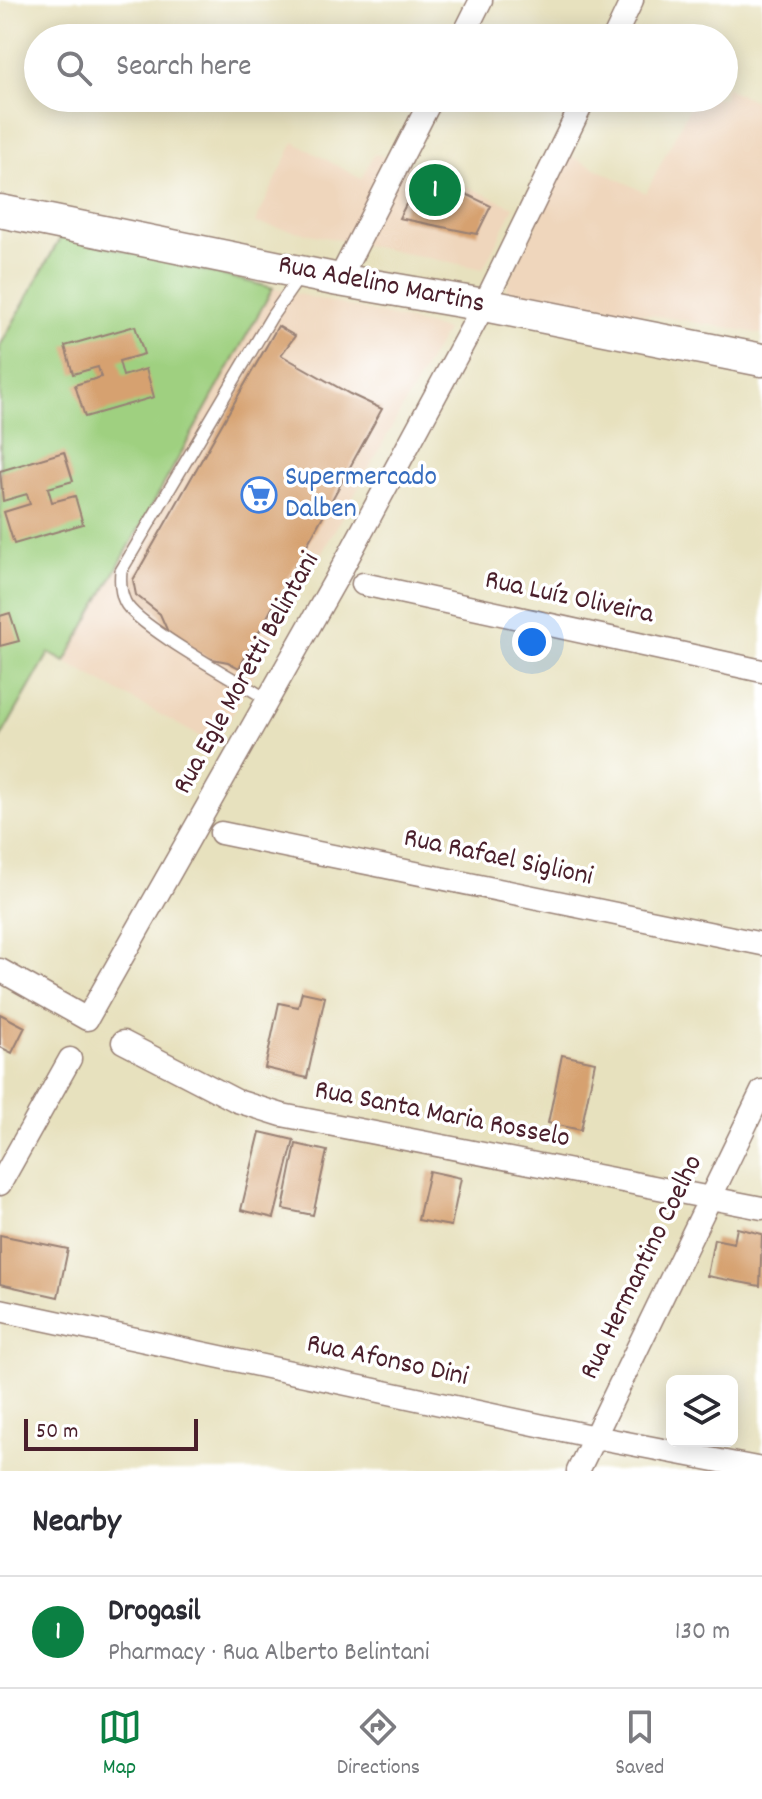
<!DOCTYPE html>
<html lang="en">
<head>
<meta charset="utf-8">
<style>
	:root { --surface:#fff; --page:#f7f7f7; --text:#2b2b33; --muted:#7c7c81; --line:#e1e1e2; --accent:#0b8043 }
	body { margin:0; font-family:Dekko,sans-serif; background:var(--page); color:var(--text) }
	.controls { position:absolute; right:24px; bottom:24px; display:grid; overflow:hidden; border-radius:12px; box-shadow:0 4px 20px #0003 }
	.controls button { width:72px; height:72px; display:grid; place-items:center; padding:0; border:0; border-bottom:2px solid var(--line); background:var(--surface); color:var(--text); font:40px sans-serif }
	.scale { position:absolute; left:24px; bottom:20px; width:174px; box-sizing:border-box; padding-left:8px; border:4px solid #4a1f2b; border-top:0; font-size:22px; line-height:28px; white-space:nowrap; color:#4a1f2b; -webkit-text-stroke:6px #fff; paint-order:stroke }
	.you { position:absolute; left:532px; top:642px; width:28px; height:28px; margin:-20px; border:6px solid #fff; border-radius:50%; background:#1a73e8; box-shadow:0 0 0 12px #1a73e833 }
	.badge { display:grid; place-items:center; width:52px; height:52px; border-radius:50%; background:var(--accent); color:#fff; font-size:26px; font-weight:700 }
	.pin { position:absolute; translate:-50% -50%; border:4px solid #fff; box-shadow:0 2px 8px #0006 }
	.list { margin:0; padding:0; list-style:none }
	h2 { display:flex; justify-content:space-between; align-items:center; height:104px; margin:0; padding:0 32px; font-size:34px }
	h2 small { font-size:26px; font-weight:400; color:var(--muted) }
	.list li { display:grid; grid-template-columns:52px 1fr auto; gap:24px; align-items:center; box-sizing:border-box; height:112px; padding:0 32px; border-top:2px solid var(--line) }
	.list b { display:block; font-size:30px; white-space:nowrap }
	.list p { margin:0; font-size:26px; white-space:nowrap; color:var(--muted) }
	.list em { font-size:26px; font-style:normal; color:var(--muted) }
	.icon { flex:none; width:44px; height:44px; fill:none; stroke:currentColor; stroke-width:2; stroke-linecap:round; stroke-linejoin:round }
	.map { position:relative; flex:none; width:762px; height:1471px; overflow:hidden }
	.search { position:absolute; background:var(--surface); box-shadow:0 4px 20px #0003; left:24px; right:24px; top:24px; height:88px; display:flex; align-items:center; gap:20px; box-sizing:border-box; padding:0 28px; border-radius:44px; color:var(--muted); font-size:30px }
	.sheet { height:216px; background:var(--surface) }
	nav { display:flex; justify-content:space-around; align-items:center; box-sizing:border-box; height:112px; border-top:2px solid var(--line); background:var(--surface); font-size:22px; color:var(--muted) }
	nav a { display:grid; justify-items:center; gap:4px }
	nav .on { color:var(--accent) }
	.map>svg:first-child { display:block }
	.built { fill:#efd6bc }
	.green { fill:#9fd080; stroke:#747856; stroke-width:2 }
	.building { fill:#d6a170 }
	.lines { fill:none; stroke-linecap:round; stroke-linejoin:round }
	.service-casing { stroke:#988074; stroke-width:14 }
	.minor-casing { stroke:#988074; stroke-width:25 }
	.secondary-casing { stroke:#988074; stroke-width:35 }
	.service { stroke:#fff; stroke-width:11 }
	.minor { stroke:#fff; stroke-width:22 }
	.secondary { stroke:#fff; stroke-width:32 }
	.labels { text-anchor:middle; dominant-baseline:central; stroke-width:7; stroke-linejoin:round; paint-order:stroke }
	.street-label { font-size:28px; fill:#4a1f2b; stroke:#fff }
	.shop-label { font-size:28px; fill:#366cbe; stroke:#fff; text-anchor:start }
</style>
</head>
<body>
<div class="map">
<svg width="762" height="1471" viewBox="0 0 762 1471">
	<rect width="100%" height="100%" fill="#fff"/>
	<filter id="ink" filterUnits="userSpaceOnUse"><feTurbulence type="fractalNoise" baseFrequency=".0125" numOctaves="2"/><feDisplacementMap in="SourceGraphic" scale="16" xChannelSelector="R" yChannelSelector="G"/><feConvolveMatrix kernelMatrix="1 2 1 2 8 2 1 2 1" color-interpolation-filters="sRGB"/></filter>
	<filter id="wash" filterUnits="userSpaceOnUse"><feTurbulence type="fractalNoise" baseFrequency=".006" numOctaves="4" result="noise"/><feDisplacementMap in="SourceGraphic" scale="32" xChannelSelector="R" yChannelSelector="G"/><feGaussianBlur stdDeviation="1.8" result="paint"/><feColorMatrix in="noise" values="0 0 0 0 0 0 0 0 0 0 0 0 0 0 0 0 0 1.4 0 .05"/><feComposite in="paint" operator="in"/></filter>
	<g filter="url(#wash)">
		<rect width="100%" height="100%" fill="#e7e1be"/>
		<path class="built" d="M724,87L762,104V334L505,290L569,155L646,193L694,98H724Z
			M294,142L361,179L374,154L434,172L514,207L483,269L255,223Z
			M273,288L446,330L215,745L65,662Z"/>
		<path class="green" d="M62,235L273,288L65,662L49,653L0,739V346Z"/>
		<g id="blocks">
			<path class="building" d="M422,173L491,206L477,234L399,218Z
				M135,326L144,354L119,361L123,376L146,369L154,397L85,417L75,385L101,377L98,367L73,374L65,346Z
				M278,326L295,336L281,355L350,394L382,409L239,668L228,662L207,658L168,632L160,614L136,595L133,580Z
				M64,452L73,481L48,488L52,502L75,496L83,524L14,544L4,512L30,504L27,494L3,501L0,471Z
				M10,613L19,641L0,646V616Z
				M302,992L325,997L307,1078L265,1068L279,1003L298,1007Z
				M0,1014L25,1027L12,1053L0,1047Z
				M562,1055L595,1062L581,1130L548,1123Z
				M260,1132L294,1140L274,1218L241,1210Z
				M296,1144L327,1151L313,1215L283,1209Z
				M429,1171L461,1178L451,1226L418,1220Z
				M737,1228L762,1234L760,1286L707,1276L714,1239L734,1243Z
				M0,1235L68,1249L58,1297L0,1284Z"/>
		</g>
	</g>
	<g filter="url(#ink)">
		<use href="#blocks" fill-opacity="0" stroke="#988074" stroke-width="2"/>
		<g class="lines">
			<defs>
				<path id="service" d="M268,700C240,682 136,626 125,602C120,592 120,582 121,571L272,316L300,276"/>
				<path id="minor" d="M462,38L481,0
					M614,38L632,0
					M339,280L432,98
					M363,584L762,671
					M221,833L762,944
					M0,970L87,1019L340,572L484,305L585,98
					M123,1042L237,1101L282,1115L762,1208
					M0,1184L70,1059
					M0,1310L595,1437L762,1469
					M578,1471L762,1091"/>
				<path id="secondary" d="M0,211L339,280L484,305L762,360"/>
			</defs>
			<use href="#service" class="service-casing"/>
			<use href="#minor" class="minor-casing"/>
			<use href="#secondary" class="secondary-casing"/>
			<use href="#service" class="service"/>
			<use href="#minor" class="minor"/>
			<use href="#secondary" class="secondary"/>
		</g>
	</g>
	<defs>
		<symbol id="supermarket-ring" viewBox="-11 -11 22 22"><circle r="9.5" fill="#fff" stroke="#3f7fe0" stroke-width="1.5"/><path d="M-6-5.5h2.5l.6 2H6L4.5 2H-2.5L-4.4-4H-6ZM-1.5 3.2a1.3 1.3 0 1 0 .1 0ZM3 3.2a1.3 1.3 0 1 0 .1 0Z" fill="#3f7fe0"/></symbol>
	</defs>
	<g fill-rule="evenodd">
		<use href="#supermarket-ring" x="239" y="475" width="40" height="40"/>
	</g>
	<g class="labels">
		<g class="street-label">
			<text transform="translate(381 286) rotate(11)">Rua Adelino Martins</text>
			<text transform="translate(569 599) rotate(12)">Rua Luíz Oliveira</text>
			<text transform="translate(248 674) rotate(-61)">Rua Egle Moretti Belintani</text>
			<text transform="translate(498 859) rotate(12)">Rua Rafael Siglioni</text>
			<text transform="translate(442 1116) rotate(11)">Rua Santa Maria Rosselo</text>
			<text transform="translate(643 1268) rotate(-64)">Rua Hermantino Coelho</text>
			<text transform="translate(387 1362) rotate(12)">Rua Afonso Dini</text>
		</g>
		<g class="shop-label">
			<text x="285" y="479">Supermercado<tspan x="285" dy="32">Dalben</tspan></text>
		</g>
	</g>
</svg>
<div class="controls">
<button><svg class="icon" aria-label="layers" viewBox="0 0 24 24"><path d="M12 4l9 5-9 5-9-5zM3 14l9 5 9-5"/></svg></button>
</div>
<div class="scale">50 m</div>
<div class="you"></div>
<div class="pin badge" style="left:435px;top:190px">1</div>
<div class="search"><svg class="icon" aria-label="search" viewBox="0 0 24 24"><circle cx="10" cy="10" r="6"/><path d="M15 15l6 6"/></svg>Search here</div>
</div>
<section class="sheet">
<h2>Nearby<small></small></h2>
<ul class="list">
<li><span class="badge">1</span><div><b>Drogasil</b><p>Pharmacy · Rua Alberto Belintani</p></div><em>130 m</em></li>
</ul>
</section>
<nav>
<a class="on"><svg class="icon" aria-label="map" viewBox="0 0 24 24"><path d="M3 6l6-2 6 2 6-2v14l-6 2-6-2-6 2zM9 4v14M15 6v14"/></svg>Map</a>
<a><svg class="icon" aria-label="directions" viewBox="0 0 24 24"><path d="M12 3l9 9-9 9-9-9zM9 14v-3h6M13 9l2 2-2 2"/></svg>Directions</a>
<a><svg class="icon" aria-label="saved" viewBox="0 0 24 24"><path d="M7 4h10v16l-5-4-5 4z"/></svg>Saved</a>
</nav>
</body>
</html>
